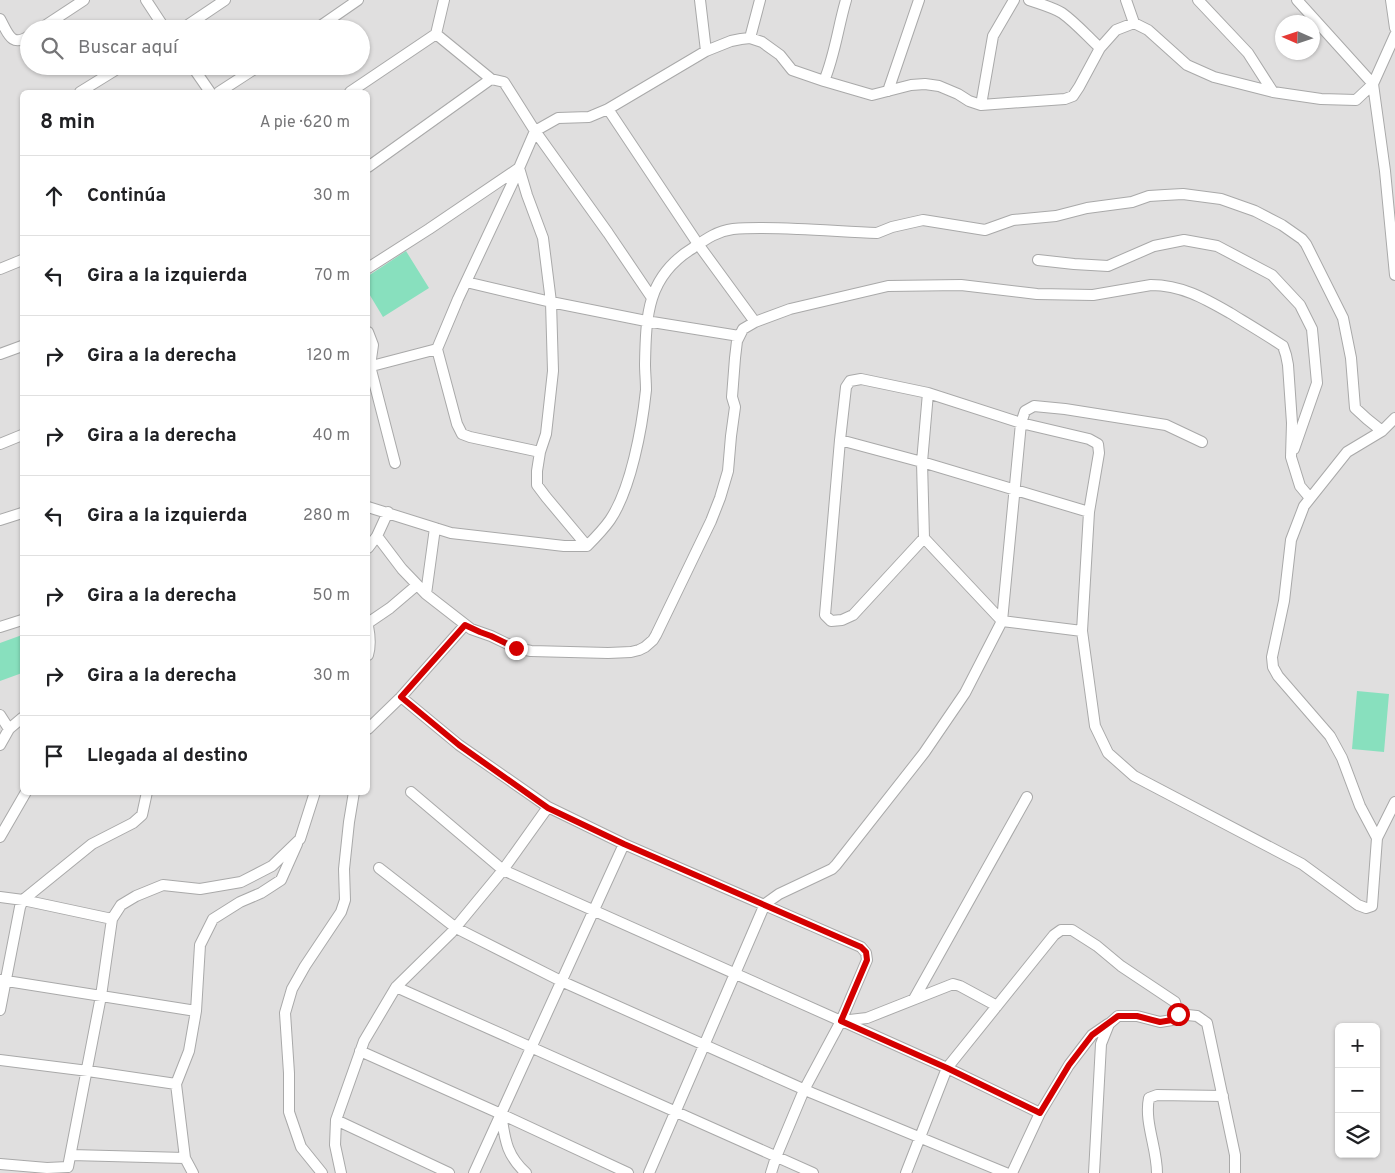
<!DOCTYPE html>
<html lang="es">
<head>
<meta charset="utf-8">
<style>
	:root { --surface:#fff; --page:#f6f6f6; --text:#202124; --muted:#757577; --line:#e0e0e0 }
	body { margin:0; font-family:Overpass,sans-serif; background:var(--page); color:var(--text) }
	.controls { position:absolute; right:15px; bottom:15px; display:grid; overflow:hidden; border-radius:8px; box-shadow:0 1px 4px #0004 }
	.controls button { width:45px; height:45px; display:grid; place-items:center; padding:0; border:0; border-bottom:1px solid var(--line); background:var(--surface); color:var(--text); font:25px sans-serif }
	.compass { position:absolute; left:1275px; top:15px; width:45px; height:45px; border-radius:50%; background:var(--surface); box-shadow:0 1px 4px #0004; rotate:273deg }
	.stop { position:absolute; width:15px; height:15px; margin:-11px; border:4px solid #d40000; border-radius:50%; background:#fff }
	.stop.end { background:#d40000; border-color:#fff; box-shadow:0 1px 5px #0008 }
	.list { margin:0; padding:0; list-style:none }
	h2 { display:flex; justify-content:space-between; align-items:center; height:65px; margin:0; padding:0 20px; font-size:21px }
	h2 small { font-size:16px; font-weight:400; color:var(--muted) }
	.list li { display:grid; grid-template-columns:32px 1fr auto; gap:15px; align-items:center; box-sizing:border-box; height:80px; padding:0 20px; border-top:1px solid var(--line) }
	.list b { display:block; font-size:19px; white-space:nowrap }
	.list em { font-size:16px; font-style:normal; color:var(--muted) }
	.icon { flex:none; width:28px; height:28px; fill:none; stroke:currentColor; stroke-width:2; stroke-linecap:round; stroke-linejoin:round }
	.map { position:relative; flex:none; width:1395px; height:1173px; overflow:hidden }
	.search { position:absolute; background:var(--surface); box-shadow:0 1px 4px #0004; left:20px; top:20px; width:350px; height:55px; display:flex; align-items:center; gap:12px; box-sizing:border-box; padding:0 18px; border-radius:28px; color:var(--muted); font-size:19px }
	.panel { position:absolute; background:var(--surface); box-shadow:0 1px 4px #0004; left:20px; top:90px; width:350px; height:705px; border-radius:8px }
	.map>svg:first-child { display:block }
	.residential { fill:#e0dfdf; fill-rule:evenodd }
	.pitch { fill:#88e0be }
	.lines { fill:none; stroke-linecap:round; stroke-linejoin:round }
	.minor-casing { stroke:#a9a9a9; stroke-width:12 }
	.minor { stroke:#fff; stroke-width:10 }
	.route { stroke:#d40000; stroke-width:6 }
</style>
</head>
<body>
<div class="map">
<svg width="1395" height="1173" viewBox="0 0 1395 1173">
	<rect width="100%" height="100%" fill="#f2efe9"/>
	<path class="residential" d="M0,0H1395V1173H0ZM1282,22H1312V52H1282ZM29,29H361V66H29ZM22,92H368V792H22ZM1339,1027H1376V1154H1339Z"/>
	<path class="pitch" d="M406,251L429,288L383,317L368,292V276Z
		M22,635V673L0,681V643Z
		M1357,691L1389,694L1384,752L1352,749Z"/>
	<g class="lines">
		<defs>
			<path id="minor" d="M146,0L165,29
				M700,0L706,51
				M1029,0C1040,4 1052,7 1062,13C1076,23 1087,36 1100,48
				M1126,0L1134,23
				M1198,0L1248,53L1273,92
				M1297,0L1373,84
				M1391,0L1395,28
				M0,19C8,33 11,48 29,36
				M40,29L84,0
				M182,29L225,0
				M316,29L358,0
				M436,34L491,79
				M750,38L760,0
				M192,66L210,92
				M824,81L872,95L911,85L925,84L939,86L958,94L969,101L981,105L1065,99L1073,96L1079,87L1100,48L1116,30L1134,23L1148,30L1187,65L1214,77L1273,92L1321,99L1356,100L1373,84L1395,35
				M1373,84L1385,171L1395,275
				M888,91L919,0
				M80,92L122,66
				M219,92L259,66
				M350,92L436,34L444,0
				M981,105L993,36L1014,0
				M608,109L698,244L755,322
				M368,167L491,79L504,82L535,131L519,168L429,229L368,268
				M519,168L527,195L543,238L551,302L553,371L546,434L540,452L537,471V485L546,497L587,546
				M519,169L458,299L437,349L457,424L462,434L470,437L540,452
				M1038,260L1074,264L1108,266L1154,246L1184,240L1217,246L1272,275L1300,305L1312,329L1317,383L1294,449
				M0,269L22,260
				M466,282L551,302L646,321L739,336
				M652,298L608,233L535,131L558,118L589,117L608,109L706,51L731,41L741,39L750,38L762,42L780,55L792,70L824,81C835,55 838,27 846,0
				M368,332L373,345L370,366L395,463
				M0,354L22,346
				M368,367L437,349
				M928,393L922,462L924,538L1002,621L1082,631
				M840,440L922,462L1089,512
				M0,444L22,435
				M368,507L451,533L564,546H587C595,538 603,530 610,520C631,489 642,428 646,390C646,381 645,372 645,364C646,315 647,276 693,248C706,239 717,231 733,229C755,227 776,228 798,229C824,230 851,232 877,233L892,227L923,220L985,230L1013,220L1056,216L1087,208L1132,202L1149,196L1165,195L1183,194L1221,199L1255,211L1282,225L1302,239L1306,244L1343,318L1351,358L1355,408L1367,419L1382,431
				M0,520L22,513
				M377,536L402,569L426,594L471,629L491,636L516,648L531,651L608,653L631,652L639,650L645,647L653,640L656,635L711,521L720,498L728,471L731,436L735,407L732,397L735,358L737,341L743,329L755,322L790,309L888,286L961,285L1037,294L1093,295L1151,285C1181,285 1204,298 1230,313C1248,324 1265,334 1283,346L1286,355L1288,365L1292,423L1291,457L1300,486L1310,498
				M924,538L853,615L842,620L831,621L825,615L840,440L846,387L850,381L861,379L928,393L1021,423L1089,439L1098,444L1099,453L1089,512L1082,631L1095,726L1108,753L1134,776L1302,864L1358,905L1366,908L1372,906L1377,838L1360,806L1342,758L1330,736L1278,676L1273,667L1272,657L1284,601L1291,540L1304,506L1347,452L1382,431L1395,418
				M368,548L377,536L388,512
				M426,594L435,528
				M368,623L390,608L417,585
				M368,626C370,636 371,645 368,655
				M0,627L22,620
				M401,697L459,745L548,807L624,844L861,947L866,953L867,960L841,1021L804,1090L776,1157L771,1173
				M0,715L9,729L0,745
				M9,729L22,718
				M368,729L401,697L465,625
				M411,792L503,870L841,1021L867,1018L953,984L960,986L997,1006
				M0,837L26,792
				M1377,838L1395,802
				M379,868L456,928L561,981L812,1093L1006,1173
				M0,897L23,900L112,919
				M0,980L196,1011
				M396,987L813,1173
				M914,999L1027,797
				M0,1010L20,907L23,900L92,844L133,823L142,815L147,792
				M1178,1014L1197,1016L1207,1023L1235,1155V1173
				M842,1021L947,1068L1040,1113
				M360,1051L501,1114L628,1173
				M0,1060L88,1071L176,1084
				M501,1114C505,1139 506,1155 526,1173
				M336,1120L449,1173
				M71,1155L185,1158
				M0,1164L47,1168L68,1167
				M68,1167L101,996L112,919L121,905L136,896L163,885L200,889L241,882L272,866L300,839L315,792
				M193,1173L185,1158L176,1084L189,1051L196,1011L200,945L213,919L240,902L261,893L281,880L297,844
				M322,1173L301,1147L289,1112V1073L285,1013L292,989L305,966L341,912L345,900L344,869L349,822L354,792
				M341,1173L335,1145L336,1120L364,1041L396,987L451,933L503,870L548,807
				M474,1173L624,844
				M649,1173L765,904L779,894L832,869L836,865L924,753L965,693L1002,621L1021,423L1025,411L1034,406L1065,409L1166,425L1202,442
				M906,1173L947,1068L1054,935L1061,930H1072L1097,946L1121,966L1175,1002L1178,1014L1172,1020L1160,1022L1137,1016H1118L1109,1024L1101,1044L1094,1173
				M1012,1173L1040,1113L1069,1065L1092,1035L1108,1024
				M1157,1173C1157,1148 1144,1122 1149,1098L1157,1095L1223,1096"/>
		</defs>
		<use href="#minor" class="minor-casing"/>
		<use href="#minor" class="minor"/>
	</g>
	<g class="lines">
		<path class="route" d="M516,648L491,636L480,632L465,625L401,697L459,745L548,808L624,844L861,947L866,952L867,960L841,1021L947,1068L1040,1113L1069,1065L1092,1035L1118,1016H1137L1160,1022L1172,1020L1178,1014"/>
	</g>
</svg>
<div class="controls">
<button>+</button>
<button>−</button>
<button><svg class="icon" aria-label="layers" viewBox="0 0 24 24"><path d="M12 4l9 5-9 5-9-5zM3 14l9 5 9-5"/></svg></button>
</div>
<svg class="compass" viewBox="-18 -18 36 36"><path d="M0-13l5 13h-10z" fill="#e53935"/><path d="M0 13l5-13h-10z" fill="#757577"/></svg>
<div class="stop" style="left:1178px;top:1014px"></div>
<div class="stop end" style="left:516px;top:648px"></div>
<div class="search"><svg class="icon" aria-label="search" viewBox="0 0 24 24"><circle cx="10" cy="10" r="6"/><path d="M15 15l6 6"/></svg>Buscar aquí</div>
<section class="panel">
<h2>8 min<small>A pie · 620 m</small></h2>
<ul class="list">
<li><svg class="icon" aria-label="ahead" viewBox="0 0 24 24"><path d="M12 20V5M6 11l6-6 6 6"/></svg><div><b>Continúa</b></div><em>30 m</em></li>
<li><svg class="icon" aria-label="left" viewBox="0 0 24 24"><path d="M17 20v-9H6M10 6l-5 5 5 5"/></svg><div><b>Gira a la izquierda</b></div><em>70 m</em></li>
<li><svg class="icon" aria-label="right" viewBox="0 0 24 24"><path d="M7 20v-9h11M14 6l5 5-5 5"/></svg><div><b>Gira a la derecha</b></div><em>120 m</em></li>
<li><svg class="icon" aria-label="right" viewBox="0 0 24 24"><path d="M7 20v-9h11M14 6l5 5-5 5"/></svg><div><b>Gira a la derecha</b></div><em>40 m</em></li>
<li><svg class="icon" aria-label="left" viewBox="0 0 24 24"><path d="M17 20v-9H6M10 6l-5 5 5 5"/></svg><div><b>Gira a la izquierda</b></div><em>280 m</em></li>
<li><svg class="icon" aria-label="right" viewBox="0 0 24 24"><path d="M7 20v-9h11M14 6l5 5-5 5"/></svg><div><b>Gira a la derecha</b></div><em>50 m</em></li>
<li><svg class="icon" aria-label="right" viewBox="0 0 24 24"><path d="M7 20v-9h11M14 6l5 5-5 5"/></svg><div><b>Gira a la derecha</b></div><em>30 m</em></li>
<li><svg class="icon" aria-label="arrive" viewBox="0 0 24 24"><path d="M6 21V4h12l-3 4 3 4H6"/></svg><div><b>Llegada al destino</b></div></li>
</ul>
</section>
</div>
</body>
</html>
